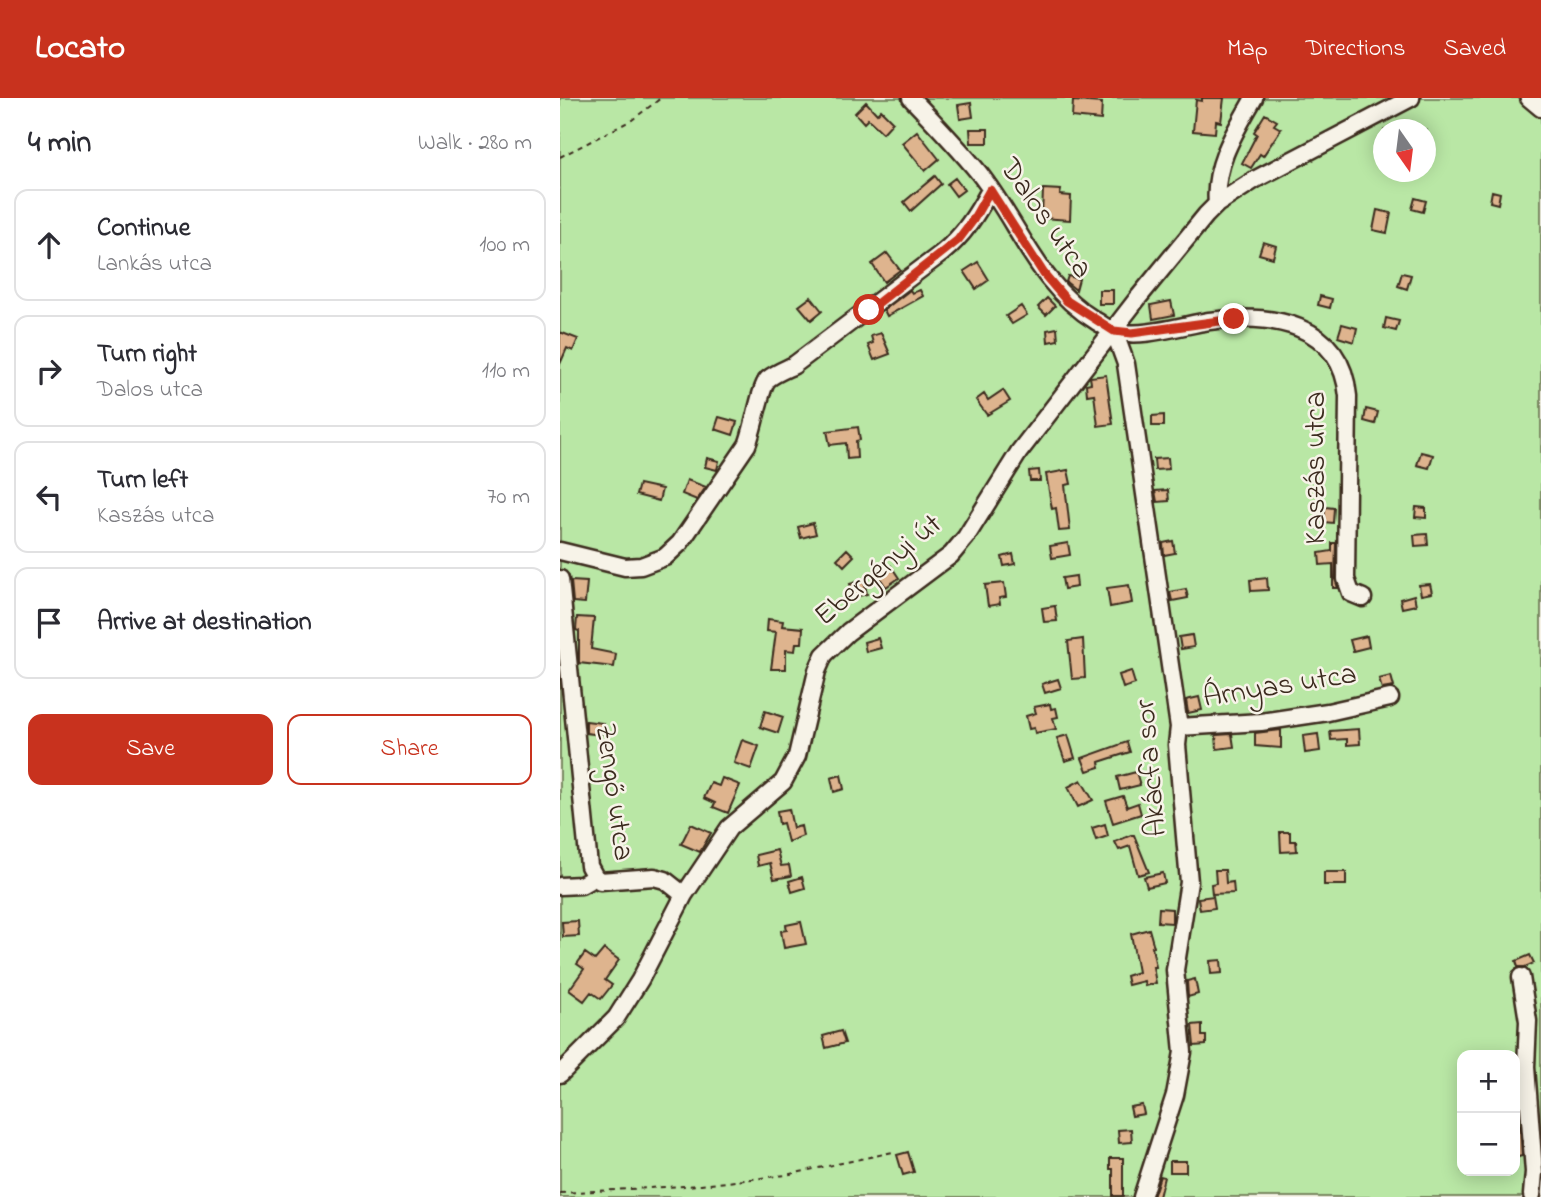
<!DOCTYPE html>
<html lang="en">
<head>
<meta charset="utf-8">
<style>
	:root { --surface:#fff; --page:#f2f2f3; --text:#2b2b33; --muted:#7c7c81; --line:#e1e1e2; --accent:#c8321e }
	body { margin:0; font-family:"Indie Flower",sans-serif; background:var(--page); color:var(--text) }
	.controls { position:absolute; right:21px; bottom:21px; display:grid; overflow:hidden; border-radius:14px; box-shadow:0 4px 18px #0003 }
	.controls button { width:63px; height:63px; display:grid; place-items:center; padding:0; border:0; border-bottom:2px solid var(--line); background:var(--surface); color:var(--text); font:35px sans-serif }
	.compass { position:absolute; left:813px; top:21px; width:63px; height:63px; border-radius:50%; background:var(--surface); box-shadow:0 4px 18px #0003; rotate:166deg }
	.stop { position:absolute; width:21px; height:21px; margin:-16px; border:5px solid #c8321e; border-radius:50%; background:#fff }
	.stop.end { background:#c8321e; border-color:#fff; box-shadow:0 2px 7px #0008 }
	.list { margin:0; padding:0; list-style:none }
	h2 { display:flex; justify-content:space-between; align-items:center; height:91px; margin:0; padding:0 28px; font-size:30px }
	h2 small { font-size:23px; font-weight:400; color:var(--muted) }
	.list li { display:grid; grid-template-columns:46px 1fr auto; gap:21px; align-items:center; box-sizing:border-box; height:112px; margin:0 14px 14px; padding:0 14px; border:2px solid var(--line); border-radius:14px }
	.list b { display:block; font-size:26px; white-space:nowrap }
	.list p { margin:0; font-size:23px; white-space:nowrap; color:var(--muted) }
	.list em { font-size:23px; font-style:normal; color:var(--muted) }
	.actions { display:flex; gap:14px; padding:21px 28px }
	.actions a { flex:1; padding:16px 0; border:2px solid var(--accent); border-radius:14px; text-align:center; font-size:24px; color:var(--accent) }
	.actions .main { background:var(--accent); color:#fff }
	.icon { flex:none; width:38px; height:38px; fill:none; stroke:currentColor; stroke-width:2; stroke-linecap:round; stroke-linejoin:round }
	.map { position:relative; flex:none; width:981px; height:1099px; overflow:hidden }
	header { display:flex; align-items:center; gap:42px; box-sizing:border-box; height:98px; padding:0 35px; background:var(--accent); color:#fff }
	header strong { font-size:33px }
	nav { display:flex; gap:38px; margin-inline-start:auto; font-size:24px }
	main { display:flex }
	aside { flex:1; background:var(--surface) }
	.map>svg:first-child { display:block }
	.green { fill:#b9e7a5; stroke:#7a8862; stroke-width:2; fill-rule:evenodd }
	.building { fill:#deb48e; stroke:#3b2a1e; stroke-width:2 }
	.lines { fill:none; stroke-linecap:round; stroke-linejoin:round }
	.minor-casing { stroke:#3b2a1e; stroke-width:21 }
	.path { stroke:#3b2a1e; stroke-width:2; stroke-dasharray:5 5; stroke-linecap:butt }
	.minor { stroke:#f7f3e8; stroke-width:16 }
	.route { stroke:#c8321e; stroke-width:9 }
	.labels { text-anchor:middle; dominant-baseline:central; stroke-width:5; stroke-linejoin:round; paint-order:stroke }
	.street-label { font-size:30px; fill:#3b2a1e; stroke:#f7f3e8 }
</style>
</head>
<body>
<header>
<strong>Locato</strong>
<nav><a>Map</a><a>Directions</a><a>Saved</a></nav>
</header>
<main>
<aside>
<h2>4 min<small>Walk · 280 m</small></h2>
<ul class="list">
<li><svg class="icon" aria-label="ahead" viewBox="0 0 24 24"><path d="M12 20V5M6 11l6-6 6 6"/></svg><div><b>Continue</b><p>Lankás utca</p></div><em>100 m</em></li>
<li><svg class="icon" aria-label="right" viewBox="0 0 24 24"><path d="M7 20v-9h11M14 6l5 5-5 5"/></svg><div><b>Turn right</b><p>Dalos utca</p></div><em>110 m</em></li>
<li><svg class="icon" aria-label="left" viewBox="0 0 24 24"><path d="M17 20v-9H6M10 6l-5 5 5 5"/></svg><div><b>Turn left</b><p>Kaszás utca</p></div><em>70 m</em></li>
<li><svg class="icon" aria-label="arrive" viewBox="0 0 24 24"><path d="M6 21V4h12l-3 4 3 4H6"/></svg><div><b>Arrive at destination</b></div></li>
</ul>
<div class="actions"><a class="main">Save</a><a>Share</a></div>
</aside>
<div class="map">
<svg width="981" height="1099" viewBox="0 0 981 1099">
	<rect width="100%" height="100%" fill="#f7f3e8"/>
	<filter id="ink" filterUnits="userSpaceOnUse"><feTurbulence type="fractalNoise" baseFrequency=".0143" numOctaves="2"/><feDisplacementMap in="SourceGraphic" scale="14" xChannelSelector="R" yChannelSelector="G"/><feConvolveMatrix kernelMatrix="1 2 1 2 8 2 1 2 1" color-interpolation-filters="sRGB"/></filter>
	<g filter="url(#ink)">
		<path class="green" d="M0,0H981V1099H0ZM824,32H866V74H824ZM902,957H955V1073H902Z"/>
		<path class="building" d="M642,0H664L661,24L656,23L655,35L633,33L636,2L642,3Z
			M513,3L542,5L541,22L512,19Z
			M306,4L317,16L321,12L333,24L323,35L308,21L304,25L295,15Z
			M411,5L413,19L400,21L398,7Z
			M705,16L717,23L714,27L721,31L703,58L700,56L691,70L682,65L697,36L694,34Z
			M410,31H428V45H411Z
			M357,33L379,61L365,73L342,45Z
			M375,78L381,86L351,113L344,104Z
			M395,80L404,92L396,98L387,86Z
			M483,91L501,92L500,97L511,98L510,122L482,120Z
			M932,93L940,95L938,106L930,104Z
			M855,100L866,103L863,114L852,111Z
			M817,112L831,115L827,135L813,132Z
			M703,144L716,148L713,160L699,156Z
			M327,155L340,172L324,184L312,166Z
			M418,164L429,182L416,191L404,173Z
			M842,175L851,177L847,191L838,188Z
			M508,178L519,181L516,192L506,184Z
			M350,192L352,195L360,192L363,198L327,218L324,212Z
			M539,192H553V206H539Z
			M760,198L772,201L770,210L758,207Z
			M251,199L262,213L251,222L239,208Z
			M487,200L495,208L486,217L478,209Z
			M611,203L614,217L593,221L591,207Z
			M461,208L467,217L452,226L446,218Z
			M826,220L839,223L836,233L824,230Z
			M782,226L797,230L794,244L778,239Z
			M497,230L498,242L488,244L487,232Z
			M0,234L18,241L13,253L7,250L0,266Z
			M321,235L330,256L314,262L308,247L313,245L311,238Z
			M546,277L553,326L538,328L534,296L527,297L526,286L531,285L530,279Z
			M443,292L450,303L427,317L416,302L424,296L428,302Z
			M806,311L818,314L815,326L804,323Z
			M604,317V328H592V318Z
			M159,319L177,324L173,337L155,331Z
			M298,329L300,342L296,343L297,360L287,361L286,345L270,347L267,333Z
			M861,354L873,357L869,370L857,367Z
			M147,360L159,363L157,372L145,369Z
			M608,360L609,371L595,372L594,361Z
			M479,372L480,383H470L469,373Z
			M508,372L511,386L505,387L510,432L499,433L496,410L492,411L486,376Z
			M127,382L146,389L137,402L122,396Z
			M79,386L102,391L99,403L76,397Z
			M608,392L609,403L597,404L595,393Z
			M765,409L774,410L773,425L764,424Z
			M856,409L866,410V420L855,419Z
			M253,425L256,436L241,440L238,429Z
			M867,436L868,447L855,448L854,437Z
			M613,443L615,455L604,457L603,445Z
			M508,445L510,457L492,460L490,448Z
			M772,445H776L775,481L778,490H773V466L760,467L759,455L772,453Z
			M287,451L294,458L284,468L277,461Z
			M453,456L455,466L444,468L442,459Z
			M331,468L339,480L326,489L318,477Z
			M516,478L517,489L504,491L502,480Z
			M707,480L708,492L691,493L690,482Z
			M304,482L307,496L294,499L290,486Z
			M11,483L27,484L25,505L13,504Z
			M444,485L446,499L439,500L440,506L428,508L425,487Z
			M870,486L872,495L861,497L859,487Z
			M569,487L572,505L550,509L547,490Z
			M626,491L628,500L612,503L610,494Z
			M854,497L856,507L842,510L840,501Z
			M495,508L497,523L484,524L482,510Z
			M17,519L34,520L31,551L56,556L54,569L19,565V533L16,532Z
			M208,521L223,523L222,528L243,530L242,545H236L235,553L226,552V571H211L216,534L207,533Z
			M632,537L634,549L621,551L619,539Z
			M807,538L809,549L793,553L790,542Z
			M318,540L321,550L306,554L304,544Z
			M523,541L525,580L512,581L508,543Z
			M571,573L575,586L563,590L559,577Z
			M831,578L834,589L822,591L819,581Z
			M498,581L501,590L485,595L482,586Z
			M639,599L642,612L628,615L626,602Z
			M490,606L491,611L496,610L498,619L493,620L496,631L475,635L474,630L469,631L466,618L476,615L474,609Z
			M205,613L223,619L218,635L200,629Z
			M26,623L43,625L41,637L26,635Z
			M799,631L800,646L787,647V641L771,642L770,633Z
			M721,632V650L695,648V635Z
			M672,636L674,649L657,651L656,637Z
			M758,636L760,653L745,655L743,638Z
			M508,637L515,660L505,663L497,640Z
			M182,642L199,648L191,671L174,665Z
			M567,644L570,654L539,664L540,669L527,673L522,660Z
			M576,674L580,687L560,692L557,679Z
			M281,677L284,691L274,694L271,680Z
			M162,680L180,687L168,715L153,709L155,705L144,700L151,685L159,688Z
			M521,682L533,702L518,709L508,689Z
			M563,698L567,709L578,705L581,716L553,725L546,703Z
			M229,711L233,730L241,728L243,738L228,744L223,725L219,726L217,713Z
			M131,726L151,735L140,754L121,746Z
			M545,726L548,738L536,742L532,730Z
			M720,734H730V743H736L737,753L721,754Z
			M571,737H574L589,774L578,777L570,748L559,752L555,744Z
			M217,752L221,768L229,767L231,778L214,781L210,765L198,768L196,757Z
			M655,772H665L666,785L673,784L674,795L652,796L651,786L656,785Z
			M764,774H786V787H764Z
			M603,775L605,785L587,789L584,779Z
			M242,779L245,790L232,794L229,783Z
			M653,798L655,810L640,812L638,800Z
			M599,810L612,811V825L598,824Z
			M18,823L19,838L3,839L2,824Z
			M241,824L246,846L224,850L221,833L227,832L226,827Z
			M589,831L594,849H592L596,869H593L596,885L585,888L584,883L568,887L566,878L578,874L571,836Z
			M44,851L59,862L45,882L52,887L41,901L31,894L24,903L9,892L24,871L17,866L25,855L35,862Z
			M970,857L974,865L965,869H958L956,863Z
			M661,862L662,875L651,876L650,863Z
			M635,881L638,896L628,899L627,883Z
			M642,926V938H646V947L634,948L632,927Z
			M281,933L285,945L266,950L263,938Z
			M582,1007L584,1016L572,1018L570,1009Z
			M955,1027H960L962,1058L955,1060Z
			M571,1031L572,1044L559,1045L558,1032Z
			M348,1054L354,1074L343,1077L337,1057Z
			M550,1060H563V1098H553V1071H550Z
			M610,1063H626V1074H610Z
			M600,1078L604,1079L599,1099H593Z"/>
		<g class="lines">
			<defs>
				<path id="minor" d="M351,0C374,24 398,49 419,75C460,127 477,187 536,223C542,226 548,232 555,233C580,241 623,227 649,223C710,215 781,224 788,298L786,481L791,495L803,500
					M969,0L981,10
					M657,106C653,67 676,32 694,0
					M554,233L566,266L619,629L617,647L629,784L615,872L623,954L615,997L582,1099
					M0,453L65,469L81,468L105,459L120,445L187,347C194,331 200,289 208,281C215,275 226,271 234,267L382,155C404,137 417,116 430,92
					M0,481L29,768L35,779L40,783L94,779L105,782L124,797
					M619,629L701,624L768,614L830,600
					M0,788L21,787L35,779
					M961,879L968,923L966,969L974,1074L972,1097
					M0,976L56,920L80,882L124,797L169,730L223,684L237,658L257,573L264,557L288,534L391,457L406,439L459,354L578,200L646,117L657,106L696,81L851,0"/>
			</defs>
			<use href="#minor" class="minor-casing"/>
			<path class="path" d="M0,59L72,22L101,0
				M0,1095L141,1087L226,1077L333,1054"/>
			<use href="#minor" class="minor"/>
		</g>
	</g>
	<g class="lines" filter="url(#ink)">
		<path class="route" d="M309,212L398,142L413,122L430,92L484,176L507,203L554,233L572,235L674,221"/>
	</g>
	<g class="labels">
		<g class="street-label">
			<text transform="translate(485 121) rotate(55)">Dalos utca</text>
			<text transform="translate(757 370) rotate(-90)">Kaszás utca</text>
			<text transform="translate(319 473) rotate(-40)">Ebergényi út</text>
			<text transform="translate(720 589) rotate(-9)">Árnyas utca</text>
			<text transform="translate(592 670) rotate(-95)">Akácfa sor</text>
			<text transform="translate(53 694) rotate(82)">Zengő utca</text>
		</g>
	</g>
</svg>
<div class="controls">
<button>+</button>
<button>−</button>
</div>
<svg class="compass" viewBox="-18 -18 36 36"><path d="M0-13l5 13h-10z" fill="#e53935"/><path d="M0 13l5-13h-10z" fill="#7c7c81"/></svg>
<div class="stop" style="left:309px;top:212px"></div>
<div class="stop end" style="left:674px;top:221px"></div>
</div>
</main>
</body>
</html>
